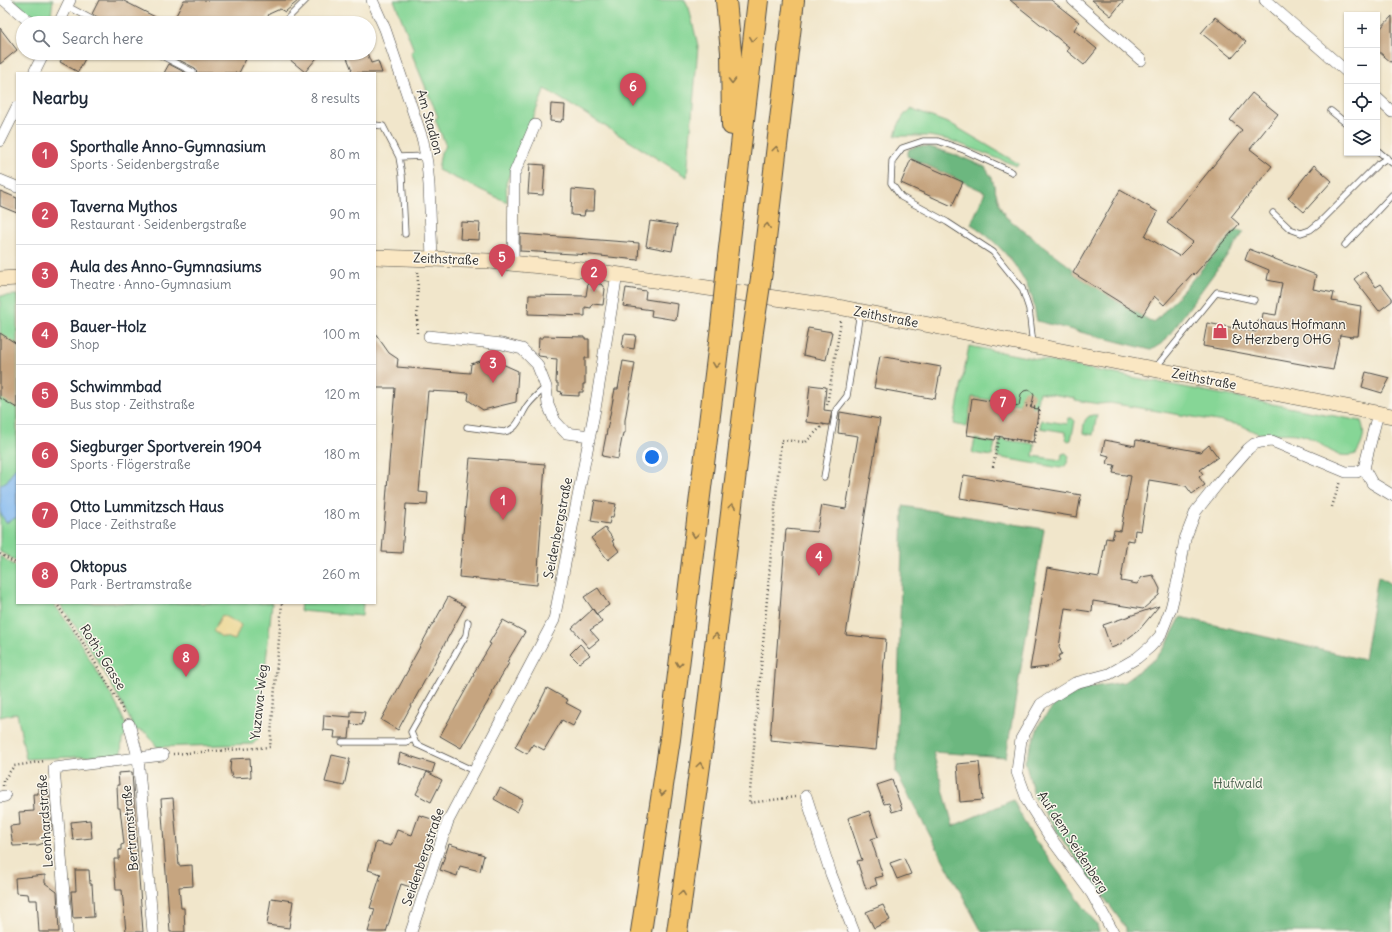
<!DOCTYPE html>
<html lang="en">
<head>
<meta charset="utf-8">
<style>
	:root { --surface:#fff; --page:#f2f2f3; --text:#1f2937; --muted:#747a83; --line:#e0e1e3; --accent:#d1495b }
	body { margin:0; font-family:Delius,sans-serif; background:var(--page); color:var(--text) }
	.controls { position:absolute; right:12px; top:12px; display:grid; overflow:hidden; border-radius:0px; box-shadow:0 1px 3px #0004 }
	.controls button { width:36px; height:36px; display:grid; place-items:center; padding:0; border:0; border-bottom:1px solid var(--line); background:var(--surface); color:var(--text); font:20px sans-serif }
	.you { position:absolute; left:652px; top:457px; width:14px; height:14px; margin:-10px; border:3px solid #fff; border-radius:50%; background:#1a73e8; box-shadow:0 0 0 6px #1a73e833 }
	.badge { display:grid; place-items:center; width:26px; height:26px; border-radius:50%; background:var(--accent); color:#fff; font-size:13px; font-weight:700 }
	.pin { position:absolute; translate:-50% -33px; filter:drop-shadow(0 1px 2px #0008) }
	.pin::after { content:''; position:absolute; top:21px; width:14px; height:12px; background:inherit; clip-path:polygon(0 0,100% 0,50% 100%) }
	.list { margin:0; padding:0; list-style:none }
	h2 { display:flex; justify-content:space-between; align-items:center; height:52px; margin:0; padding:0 16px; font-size:17px }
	h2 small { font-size:13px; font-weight:400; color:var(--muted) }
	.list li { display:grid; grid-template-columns:26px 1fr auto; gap:12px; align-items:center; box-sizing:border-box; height:60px; padding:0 16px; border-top:1px solid var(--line) }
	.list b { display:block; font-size:15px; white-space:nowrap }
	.list p { margin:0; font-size:13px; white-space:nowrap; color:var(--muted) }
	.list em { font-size:13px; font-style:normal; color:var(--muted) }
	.icon { flex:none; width:22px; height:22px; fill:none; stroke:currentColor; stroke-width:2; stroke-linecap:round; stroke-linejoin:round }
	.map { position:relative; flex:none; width:1392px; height:932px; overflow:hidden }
	.search { position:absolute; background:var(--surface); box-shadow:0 1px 3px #0004; left:16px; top:16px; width:360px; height:44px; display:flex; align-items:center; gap:10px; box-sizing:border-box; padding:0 14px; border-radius:22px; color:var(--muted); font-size:15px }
	.panel { position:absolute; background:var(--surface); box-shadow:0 1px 3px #0004; left:16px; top:72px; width:360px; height:532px; border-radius:0px }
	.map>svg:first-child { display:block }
	.green { fill:#86d696; stroke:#588060 }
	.forest { fill:#6cb77f; stroke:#4c7155 }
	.sand { fill:#eeda9e; stroke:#8c8264 }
	.water { fill:#81b8f0; stroke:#56728e }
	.building { fill:#c6a580 }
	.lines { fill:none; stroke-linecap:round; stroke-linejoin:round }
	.lane-casing { stroke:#494743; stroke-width:7 }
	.street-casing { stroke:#494743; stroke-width:12 }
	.secondary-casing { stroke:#494743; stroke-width:16 }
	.highway-casing { stroke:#494743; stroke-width:22 }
	.path { stroke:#494743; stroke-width:2.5; stroke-dasharray:1 3; stroke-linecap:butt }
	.lane { stroke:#fff; stroke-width:5.5 }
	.street { stroke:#fff; stroke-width:11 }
	.secondary { stroke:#fae7c3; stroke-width:15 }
	.highway { stroke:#f2c26a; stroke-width:20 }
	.highway-bridge-casing { stroke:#494743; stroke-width:22; stroke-linecap:butt }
	.highway-bridge { stroke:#f2c26a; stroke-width:20 }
	.oneway { stroke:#8e764a }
	.labels { text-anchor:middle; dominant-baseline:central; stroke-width:3; stroke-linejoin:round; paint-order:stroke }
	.street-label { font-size:13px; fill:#2b2b2b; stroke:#fbf7ec }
	.poi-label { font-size:13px; fill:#2b2b2b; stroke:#fbf7ec; text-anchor:start }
	.park-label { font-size:13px; fill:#465e4b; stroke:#fbf7ec }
</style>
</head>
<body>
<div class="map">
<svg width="1392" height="932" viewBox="0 0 1392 932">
	<rect width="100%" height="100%" fill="#fbf7ec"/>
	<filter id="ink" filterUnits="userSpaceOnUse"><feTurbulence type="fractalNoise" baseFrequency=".025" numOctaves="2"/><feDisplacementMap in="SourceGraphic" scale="8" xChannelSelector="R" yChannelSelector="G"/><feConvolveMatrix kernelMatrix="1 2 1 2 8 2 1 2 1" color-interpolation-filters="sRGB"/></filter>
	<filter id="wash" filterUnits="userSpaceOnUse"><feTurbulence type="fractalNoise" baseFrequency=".012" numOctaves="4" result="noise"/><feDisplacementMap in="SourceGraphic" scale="16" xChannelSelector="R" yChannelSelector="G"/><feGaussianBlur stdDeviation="0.9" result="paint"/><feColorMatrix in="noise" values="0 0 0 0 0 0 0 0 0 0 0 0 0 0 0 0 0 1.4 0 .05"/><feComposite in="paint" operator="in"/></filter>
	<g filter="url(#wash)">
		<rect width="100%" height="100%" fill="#f1e6cb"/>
		<path class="green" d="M13,0H53L50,23H41Z
			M394,0H685L689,8L698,46L687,177L545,89L506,183L507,202L438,170L441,152L446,146L435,119L438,117L411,52L414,50Z
			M910,109L953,125L1019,164L1017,166L950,140L929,136H895C898,125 901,117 910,109Z
			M17,295V561L0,552V296Z
			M969,346L1361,421C1366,433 1363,443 1356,454C1333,461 1324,442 1305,436C1290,431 1276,435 1261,434C1255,433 1247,428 1241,425L1110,403L1099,404L1075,400V398L1039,392L1036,407L972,397L967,427L954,424Z
			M1092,415H1097L1093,435L1083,433C1084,425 1083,418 1092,415Z
			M1069,418H1072L1075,421L1071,440L1068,441L1066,439V432L1040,428L1041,420L1067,424Z
			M975,439L995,443L992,456L972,453Z
			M1000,439L1035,444L1033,456L1061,460L1062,454L1066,453L1069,456L1067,463L1065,466L1060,468L997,457Z
			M0,556L17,567V603H53C69,623 82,646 95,668C107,689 121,709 128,732L122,740L121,755L26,759L17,713L0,717Z
			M59,603H272L258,739L253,744L157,747C150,737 149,731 135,730C114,685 88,643 59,603Z
			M301,603H363L362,616L300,611Z"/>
		<path class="forest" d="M917,146L930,147L959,156L985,167L992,178L1000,207L1006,217L1073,269V273L1108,294V296L1154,323L1236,230L1244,232L1164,342L1151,350L1037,321C1035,313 1034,304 1032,297C1021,267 997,241 971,224L985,192L907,156L909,149Z
			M903,506L1044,529L1006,757L933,752L953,826L1013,800L1032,836L1097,925L1099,932H982L896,772Z
			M1378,576L1392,585V932H1126V928L1059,835L1034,796L1025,761L1040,723L1056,703L1086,688L1124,682L1155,659L1165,647L1181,617L1364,660Z"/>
		<path class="sand" d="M222,615L241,625L235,640L226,637H222L213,631Z"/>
		<path class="water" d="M17,465V517L6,523L0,512V485L7,481Z"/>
		<g id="blocks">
			<path class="building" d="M99,0H122L167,23H103L101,19L92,14Z
				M184,0H299L285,12L280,9L269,14L265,23H172Z
				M1010,0H1051L1079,22L1074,30L1097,49L1084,65L1067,51L1069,47Z
				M1092,0H1124L1111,16Z
				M1392,16V63L1377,50V32Z
				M1215,17L1246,42L1232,58L1201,33Z
				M0,28L17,50L0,64Z
				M65,53H88L78,72L60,62Z
				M175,53H249L239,73H197L195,68L173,57Z
				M295,53H321L305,72L289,59Z
				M345,53H367L371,63L378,61L382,73H348V72L352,70Z
				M169,64L186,73H164Z
				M1252,93L1278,114L1250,149L1272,166L1231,217L1239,224L1194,275L1193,273L1164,305L1154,296L1142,316L1073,273L1120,190L1158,212L1145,236L1179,256L1193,242L1167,223L1242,130L1230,120Z
				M551,104L565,105L564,120L562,119L561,122L550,121Z
				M911,159L963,182L952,206L901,183Z
				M530,164L545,165L543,195L528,194Z
				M1314,165L1332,181L1304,212L1288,198Z
				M572,189L595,191L594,211H585L584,216L571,215Z
				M0,191L17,198V213L0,206Z
				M650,221L677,225L672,251L646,246Z
				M461,222L480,223L479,240L460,239Z
				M520,234L639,243L638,260L591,255L520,251Z
				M1249,249L1316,275L1313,289L1334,293L1332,301L1361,306L1358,336H1352V337L1340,335L1333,370L1203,346L1207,323L1256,332L1258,320L1262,321L1263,313L1276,315L1282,283L1267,280L1269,270L1245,260Z
				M1364,271L1376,287L1381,284L1392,298V301L1379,311L1354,279Z
				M588,283L601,284L605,289L603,305L592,304L591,308L585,307V316L528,314L529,295L586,296Z
				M626,288L646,291L645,299L678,304L676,320L651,316L652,310L623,306Z
				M808,328L832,332L826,360L803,355Z
				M0,333L17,344V408L0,398Z
				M375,333L389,353L398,359L397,367L470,373L471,364L489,358L518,371L516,402L483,410L468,400L469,393L428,391L419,492L428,493L427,505L406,504L402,553L382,552L395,388H375Z
				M624,334L636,335L634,349L622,347Z
				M543,336L585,337V339H589V358H585V384H583V392H579V396L561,395L562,392L558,391V383H556L557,359L546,358V357L539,356L538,355L539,338H543Z
				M880,356L941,367L935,399L874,388Z
				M623,361L635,363L625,420V433H623L618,459L602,456L615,389H618Z
				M1366,372L1390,378L1382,393L1362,387Z
				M810,385L826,387L824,410L832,411L829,425L806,422Z
				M1028,390L1032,392L1034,395L1031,408L1039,409L1033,442L996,436L995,440L967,435L972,398L1019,406L1021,394L1024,391Z
				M840,412L880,419L846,635L886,639L876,750L770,740L786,529L817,532L822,505L846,509L858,436L838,433Z
				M1105,440L1135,446L1136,440L1201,452L1209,445L1218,457L1200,470L1203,474L1199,477L1205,485L1192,494L1186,486L1149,480L1141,531L1135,530L1134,541L1127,540L1121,581L1137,584L1142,577L1153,575L1160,589L1159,595L1143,609L1093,601L1092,612L1065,608L1059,647L1062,654L1058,656L1060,661L1047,667L1030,669L1047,568L1099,577L1106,538L1112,539L1114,530L1121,531L1131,476L1113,473L1115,465L1107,464L1109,456L1102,454Z
				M470,458L545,464L537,585L459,577Z
				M964,475L1081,495L1077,517L960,498Z
				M595,500L616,504L613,517H611L609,524L591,521Z
				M605,528L614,540L612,541L619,551L608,560L591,538Z
				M598,588L609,605L596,614L584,597Z
				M448,597L465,606L398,730L381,720L411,665H410L433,623H434Z
				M1159,606L1139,630L1119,645L1111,648L1103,625Z
				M593,609L602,622L590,630L599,640L589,648L572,628Z
				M503,620L525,632L507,662L509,663L492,692L493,693L461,748L440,736L474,675L473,674L491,644L489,643Z
				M580,644L590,655L579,663L570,654Z
				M547,688L568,700L566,703L581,711L573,726L562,720L544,750L533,744L527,754L515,747L538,706Z
				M351,711L365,712L362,725L351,724V720L349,738H334L335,731L323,730L324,715L351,717Z
				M400,753L435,764L432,773L398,763Z
				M332,755L350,759L344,786L325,782Z
				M250,758L251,777L232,778L230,769L231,759Z
				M979,762L983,800L960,802L957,764Z
				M132,772L139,878L143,932H126L122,890H116L114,859H119V850H121V845L124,844L120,808H118L117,785H119L118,773Z
				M427,772L442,780L431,802L416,794Z
				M892,780L902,809L892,812L889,803L884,804L877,785Z
				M38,786H48L52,830L44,839V843L38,845L13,846L10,826L20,825L19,812L34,811L33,794H38Z
				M500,788L523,800L517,812L494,799Z
				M173,798L179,866L192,865L193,886L179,887L181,908H184L185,932H170L161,799Z
				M869,811L878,837L871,839L883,876L875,878L877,885L866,889L857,861L862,860L848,818Z
				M419,815L435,820L420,863L422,864L414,888L401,884L386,932H368L375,909L370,908L381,874L368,870L376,842L391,846L397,830L412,835Z
				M90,820L92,838L73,840L71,822Z
				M449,844L484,855L480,871L460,866L457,876L440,870Z
				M904,858L911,874L897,879L890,863Z
				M75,870H89L90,884H92L94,917L73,918L71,891H76Z
				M45,875V883L57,892L59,932H39L37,900H29L28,894L16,893L15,878Z
				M271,898L293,901L289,928L267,925Z
				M883,905L890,920L874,928L866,912Z"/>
		</g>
	</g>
	<g filter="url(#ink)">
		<use href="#blocks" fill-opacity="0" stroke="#494743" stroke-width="1"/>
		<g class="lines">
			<defs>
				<path id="lane" d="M67,6L99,23
					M283,23L306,0
					M156,53L193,72
					M1331,111L1347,124
					M375,125L383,126L399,157L426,156
					M1377,150L1392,163
					M399,157L402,175L405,234
					M1012,172L964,150L938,141H923L902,148L892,161L891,183L901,197L947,222L993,252L1022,288L1029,309L1033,345
					M1273,213L1290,229L1301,233L1310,230L1320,222L1378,164L1387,158
					M1345,245L1392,195
					M1156,367L1217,292L1254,300
					M467,427L504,432C518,430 520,416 527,406C532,399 539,393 546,387
					M824,477L836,410L847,396L860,312
					M468,622L466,635L411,732L416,744L474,771
					M342,742H406L414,739"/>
				<path id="street" d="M4,0L31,23
					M372,0L385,29L423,141L427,163L429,185L432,258
					M1073,0L1141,60
					M1265,0L1347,72
					M59,23L70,0
					M34,73L44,53
					M1377,98L1392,112
					M0,141L17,107
					M0,180L17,187
					M513,262L514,174L535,125
					M429,336L502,344L522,349L537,364L546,387L548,405L555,421L566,433L590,436
					M1364,468L1372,483L1392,495
					M129,724L138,757L153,932
					M806,796L831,874L854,932
					M0,797L5,796
					M67,932L54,768L163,755
					M411,932L448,821L554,620L595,409L617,274
					M1113,932L1092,894L1050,837L1028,802L1017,772L1021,739L1041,704L1075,683L1109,674L1137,658L1150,647L1160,636L1171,608L1179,575L1185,539L1196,511L1220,481L1248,449L1254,444L1261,442L1272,441L1346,472H1357L1364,468L1378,413"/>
				<path id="secondary" d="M375,257L489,261L593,271L843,308L1392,416
					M0,279L17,278"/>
				<path id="highway" d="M726,0L731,52L732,125
					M728,257L758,0
					M763,265L794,0
					M641,932L670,739L721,326
					M677,932L705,729L753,331"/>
			</defs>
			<use href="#lane" class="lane-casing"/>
			<use href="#street" class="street-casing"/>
			<use href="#secondary" class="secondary-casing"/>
			<use href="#highway" class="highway-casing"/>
			<path class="path" d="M417,333L418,272
				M827,405L841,321
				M999,437L1034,443L1040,408L1026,406V403
				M993,467L999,436
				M1332,507L1340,481
				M0,554L17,564
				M56,603L82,641L120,704L125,715
				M173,754L270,747L282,603
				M3,786V781L14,766L45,761
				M795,797L749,803L781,440L806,442L824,424"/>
			<use href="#lane" class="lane"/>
			<use href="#street" class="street"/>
			<use href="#secondary" class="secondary"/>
			<use href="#highway" class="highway"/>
			<defs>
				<path id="highway-bridge" d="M721,326L728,257
					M753,331L763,265"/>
			</defs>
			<use href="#highway-bridge" class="highway-bridge-casing"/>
			<use href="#highway-bridge" class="highway-bridge"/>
		</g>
		<defs><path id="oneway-chevron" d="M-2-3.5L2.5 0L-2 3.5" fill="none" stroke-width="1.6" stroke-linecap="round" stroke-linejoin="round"/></defs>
		<g class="oneway">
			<use href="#oneway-chevron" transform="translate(753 39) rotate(97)"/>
			<use href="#oneway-chevron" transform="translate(732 81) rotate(90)"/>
			<use href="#oneway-chevron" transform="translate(776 149) rotate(-83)"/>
			<use href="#oneway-chevron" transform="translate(767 226) rotate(-83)"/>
			<use href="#oneway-chevron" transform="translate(716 365) rotate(97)"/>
			<use href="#oneway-chevron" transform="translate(732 506) rotate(-83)"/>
			<use href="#oneway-chevron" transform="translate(695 535) rotate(97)"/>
			<use href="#oneway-chevron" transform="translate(716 636) rotate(-83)"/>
			<use href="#oneway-chevron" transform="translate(679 664) rotate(97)"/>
			<use href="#oneway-chevron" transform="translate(700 765) rotate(-82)"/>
			<use href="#oneway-chevron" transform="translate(662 793) rotate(99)"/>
			<use href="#oneway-chevron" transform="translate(682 893) rotate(-82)"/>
		</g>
	</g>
	<defs>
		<symbol id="shop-bare" viewBox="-9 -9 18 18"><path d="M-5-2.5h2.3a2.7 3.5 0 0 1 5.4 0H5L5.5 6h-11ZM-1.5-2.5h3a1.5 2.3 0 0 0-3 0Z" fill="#d1495b" stroke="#fbf7ec" stroke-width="2.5" paint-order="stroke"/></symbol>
	</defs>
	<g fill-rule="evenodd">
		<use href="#shop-bare" x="1209" y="320" width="22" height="22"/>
	</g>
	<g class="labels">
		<g class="street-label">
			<text transform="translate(430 122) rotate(74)">Am Stadion</text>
			<text transform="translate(446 259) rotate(2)">Zeithstraße</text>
			<text transform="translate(886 317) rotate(11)">Zeithstraße</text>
			<text transform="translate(1204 379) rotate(11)">Zeithstraße</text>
			<text transform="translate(558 528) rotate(-79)">Seidenbergstraße</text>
			<text transform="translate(103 657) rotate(58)">Roth's Gasse</text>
			<text transform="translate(259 702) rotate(-84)">Yuzawa-Weg</text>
			<text transform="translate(45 821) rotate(-94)">Leonhardstraße</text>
			<text transform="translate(130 828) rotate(-95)">Bertramstraße</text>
			<text transform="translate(1073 842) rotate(57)">Auf dem Seidenberg</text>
			<text transform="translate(423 857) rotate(-71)">Seidenbergstraße</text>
		</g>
		<g class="poi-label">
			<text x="1232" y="324">Autohaus Hofmann<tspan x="1232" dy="15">&amp; Herzberg OHG</tspan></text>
		</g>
		<g class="park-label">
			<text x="1238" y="783">Hufwald</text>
		</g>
	</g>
</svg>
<div class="controls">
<button>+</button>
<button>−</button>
<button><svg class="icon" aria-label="locate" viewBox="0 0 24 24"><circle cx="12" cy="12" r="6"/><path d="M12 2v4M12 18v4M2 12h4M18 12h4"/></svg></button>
<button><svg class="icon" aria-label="layers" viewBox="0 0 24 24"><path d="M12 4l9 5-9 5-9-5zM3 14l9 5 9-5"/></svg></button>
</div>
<div class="you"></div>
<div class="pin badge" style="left:503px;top:520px">1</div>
<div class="pin badge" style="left:594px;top:292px">2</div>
<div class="pin badge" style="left:493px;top:383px">3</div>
<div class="pin badge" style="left:819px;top:576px">4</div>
<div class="pin badge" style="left:502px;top:277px">5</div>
<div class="pin badge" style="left:633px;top:106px">6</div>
<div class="pin badge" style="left:1003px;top:422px">7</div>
<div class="pin badge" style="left:186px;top:677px">8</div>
<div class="search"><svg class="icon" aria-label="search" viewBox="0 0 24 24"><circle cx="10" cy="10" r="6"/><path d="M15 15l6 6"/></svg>Search here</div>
<section class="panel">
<h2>Nearby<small>8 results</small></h2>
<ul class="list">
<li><span class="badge">1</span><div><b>Sporthalle Anno-Gymnasium</b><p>Sports · Seidenbergstraße</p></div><em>80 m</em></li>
<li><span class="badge">2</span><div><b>Taverna Mythos</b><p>Restaurant · Seidenbergstraße</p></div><em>90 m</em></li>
<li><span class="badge">3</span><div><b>Aula des Anno-Gymnasiums</b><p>Theatre · Anno-Gymnasium</p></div><em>90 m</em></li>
<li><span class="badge">4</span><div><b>Bauer-Holz</b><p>Shop</p></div><em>100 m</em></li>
<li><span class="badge">5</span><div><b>Schwimmbad</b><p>Bus stop · Zeithstraße</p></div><em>120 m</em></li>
<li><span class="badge">6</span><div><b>Siegburger Sportverein 1904</b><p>Sports · Flögerstraße</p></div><em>180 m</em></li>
<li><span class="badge">7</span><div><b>Otto Lummitzsch Haus</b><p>Place · Zeithstraße</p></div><em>180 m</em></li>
<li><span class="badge">8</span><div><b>Oktopus</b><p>Park · Bertramstraße</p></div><em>260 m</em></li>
</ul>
</section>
</div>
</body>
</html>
